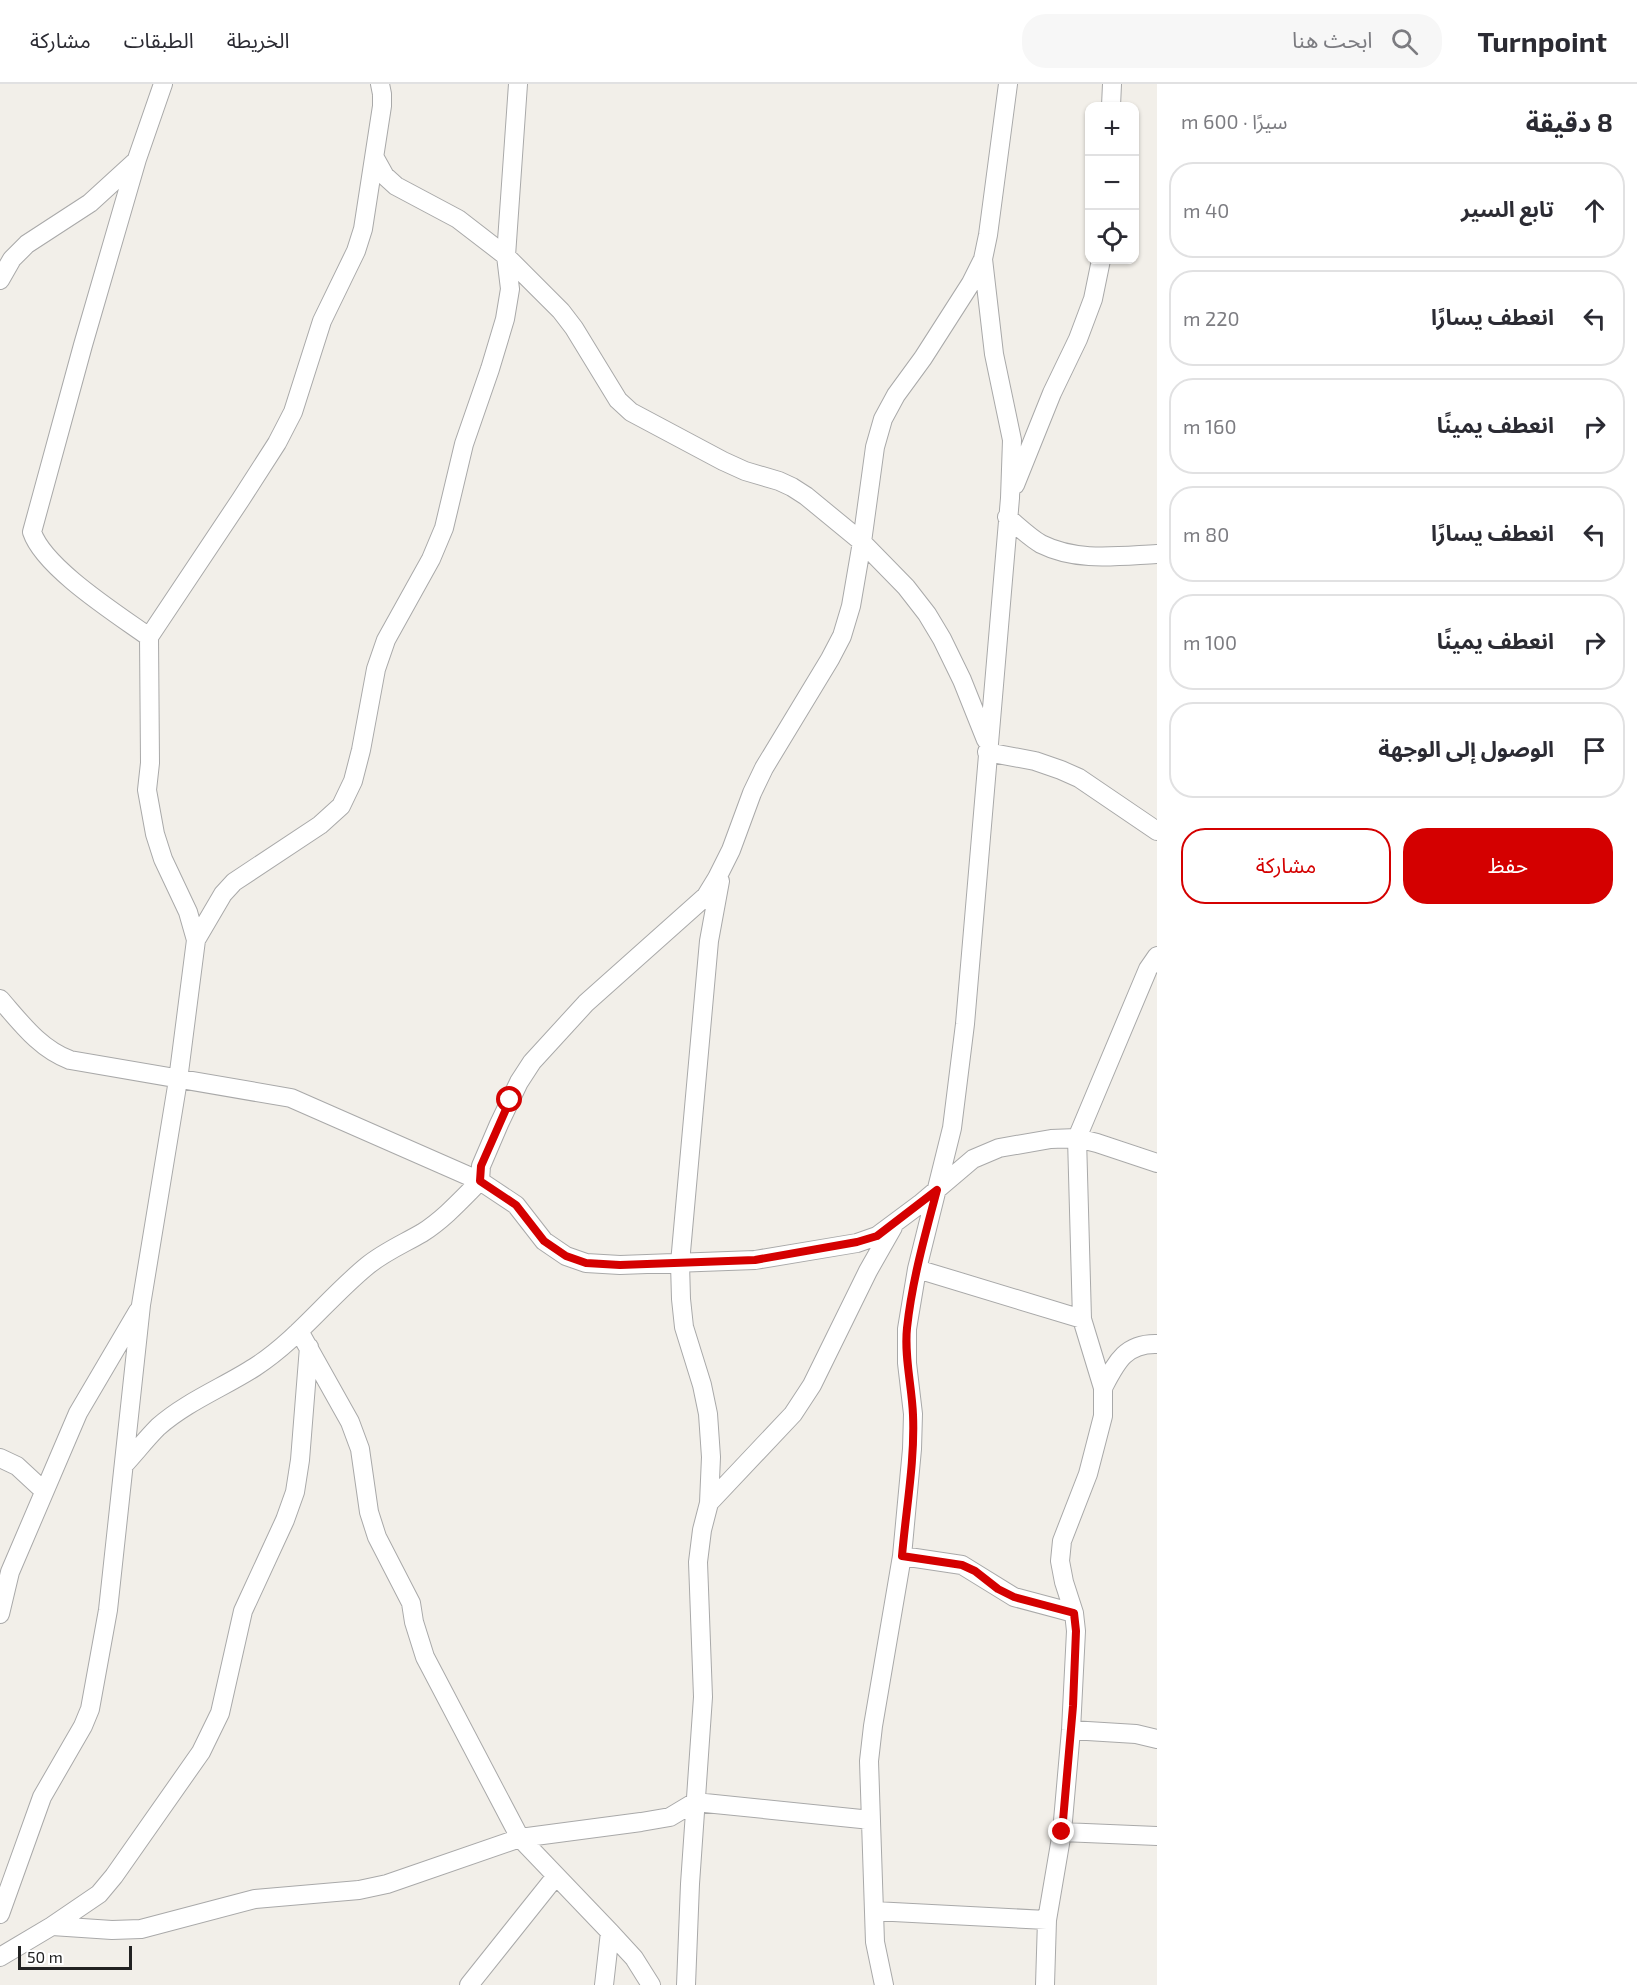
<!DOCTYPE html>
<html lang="ar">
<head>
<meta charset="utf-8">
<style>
	:root { --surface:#fff; --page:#f7f7f7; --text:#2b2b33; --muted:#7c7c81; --line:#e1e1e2; --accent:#d40000 }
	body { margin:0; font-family:"Exo 2","Noto Sans Arabic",sans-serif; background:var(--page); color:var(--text); direction:rtl }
	.controls { position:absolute; right:18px; top:18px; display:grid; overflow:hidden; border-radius:12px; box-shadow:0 2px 4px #0004 }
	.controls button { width:54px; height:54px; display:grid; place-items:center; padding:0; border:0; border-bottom:2px solid var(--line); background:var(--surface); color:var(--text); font:30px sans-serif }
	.scale { position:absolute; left:18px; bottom:15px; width:114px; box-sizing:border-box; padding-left:6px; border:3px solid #222; border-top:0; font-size:16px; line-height:21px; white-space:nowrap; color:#222; -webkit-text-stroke:4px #fff; paint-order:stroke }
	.stop { position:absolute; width:18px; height:18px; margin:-14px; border:4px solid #d40000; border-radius:50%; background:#fff }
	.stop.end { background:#d40000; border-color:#fff; box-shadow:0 2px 6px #0008 }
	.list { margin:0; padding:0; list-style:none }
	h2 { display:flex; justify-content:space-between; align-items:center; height:78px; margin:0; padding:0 24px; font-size:26px }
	h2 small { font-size:20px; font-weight:400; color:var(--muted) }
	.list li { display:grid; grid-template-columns:39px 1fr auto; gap:18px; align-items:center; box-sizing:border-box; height:96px; margin:0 12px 12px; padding:0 12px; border:2px solid var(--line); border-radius:24px }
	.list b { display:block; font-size:22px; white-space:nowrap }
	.list em { font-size:20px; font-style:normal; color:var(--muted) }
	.actions { display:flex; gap:12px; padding:18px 24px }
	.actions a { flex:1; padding:14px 0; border:2px solid var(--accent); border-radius:24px; text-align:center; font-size:21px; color:var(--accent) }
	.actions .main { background:var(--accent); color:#fff }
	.icon { flex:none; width:33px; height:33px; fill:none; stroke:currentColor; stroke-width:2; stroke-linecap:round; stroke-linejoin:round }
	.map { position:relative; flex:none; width:1157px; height:1901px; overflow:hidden; direction:ltr }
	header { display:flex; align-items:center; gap:36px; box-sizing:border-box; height:84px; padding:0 30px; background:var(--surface); border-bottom:2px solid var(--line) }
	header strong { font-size:28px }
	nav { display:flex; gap:33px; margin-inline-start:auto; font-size:21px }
	.search { width:420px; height:54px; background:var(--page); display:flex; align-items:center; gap:15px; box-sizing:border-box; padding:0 21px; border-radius:24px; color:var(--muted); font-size:22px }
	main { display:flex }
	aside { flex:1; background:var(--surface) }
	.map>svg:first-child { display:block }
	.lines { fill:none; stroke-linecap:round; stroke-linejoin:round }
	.minor-casing { stroke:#a9a9a9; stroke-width:20 }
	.minor { stroke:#fff; stroke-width:18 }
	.route { stroke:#d40000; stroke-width:8 }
</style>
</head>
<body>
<header>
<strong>Turnpoint</strong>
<div class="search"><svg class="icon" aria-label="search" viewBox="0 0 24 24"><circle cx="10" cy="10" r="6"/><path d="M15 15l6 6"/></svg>ابحث هنا</div>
<nav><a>الخريطة</a><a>الطبقات</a><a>مشاركة</a></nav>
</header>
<main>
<aside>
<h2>8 دقيقة<small>سيرًا · 600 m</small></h2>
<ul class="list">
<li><svg class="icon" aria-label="ahead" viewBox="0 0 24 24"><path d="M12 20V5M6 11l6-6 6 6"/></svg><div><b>تابع السير</b></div><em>40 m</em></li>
<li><svg class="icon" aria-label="left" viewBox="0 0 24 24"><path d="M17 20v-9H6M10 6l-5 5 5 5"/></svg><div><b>انعطف يسارًا</b></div><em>220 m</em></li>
<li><svg class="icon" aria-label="right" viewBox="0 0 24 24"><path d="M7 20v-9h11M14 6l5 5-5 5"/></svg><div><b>انعطف يمينًا</b></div><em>160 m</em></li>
<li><svg class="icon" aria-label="left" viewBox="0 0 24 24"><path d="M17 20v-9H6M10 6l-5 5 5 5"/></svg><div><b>انعطف يسارًا</b></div><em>80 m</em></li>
<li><svg class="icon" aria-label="right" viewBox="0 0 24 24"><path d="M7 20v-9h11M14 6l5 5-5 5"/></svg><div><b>انعطف يمينًا</b></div><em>100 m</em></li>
<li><svg class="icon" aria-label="arrive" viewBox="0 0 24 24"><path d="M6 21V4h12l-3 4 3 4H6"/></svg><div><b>الوصول إلى الوجهة</b></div></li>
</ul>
<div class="actions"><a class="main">حفظ</a><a>مشاركة</a></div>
</aside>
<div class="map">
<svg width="1157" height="1901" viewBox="0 0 1157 1901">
	<rect width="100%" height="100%" fill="#f2efe9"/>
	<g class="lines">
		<defs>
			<path id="minor" d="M1008,0L988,151L983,175L971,199L923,274L896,311L883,335L875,363L862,458L851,522L842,552L830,575L764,684L752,709L731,766L717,794L706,812L586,919L532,978L519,998L499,1040L481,1082L480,1097L516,1121L544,1157L566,1172L586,1179L620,1181L755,1176L857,1159L877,1152L920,1120L973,1075L999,1064L1051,1055L1077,1054L1097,1059L1157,1079
				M1111,22L1112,0
				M375,74L385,92L396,102L458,135L506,172L561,227L574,244L618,316L631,328L723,377L745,387L779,397L792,403L806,412L862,458L906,503L927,530L942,555L962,596L986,656
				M0,196L12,175L27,160L90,119L136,77
				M1015,401L1052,309L1078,255L1093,215L1101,176
				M1007,433C1018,442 1029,453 1041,460C1077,478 1117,472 1157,470
				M149,553C117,530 44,484 32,448L83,261L137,75L163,0
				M987,668L1035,677L1061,686L1079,694L1157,747
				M196,856L223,810L234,798L320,741L341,722L353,697L361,666L376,585L386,556L431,475L444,444L464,360L490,285L505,235L510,205L506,172L518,0
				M0,915C21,939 40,965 70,976L291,1014L480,1097C461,1116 444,1135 422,1149C403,1160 384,1168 367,1182C328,1214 298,1255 255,1283C224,1303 186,1318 158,1343C146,1355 136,1368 124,1381
				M917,1185L1082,1235L1077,1054L1148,885L1157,872
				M299,1247L350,1338L360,1365L369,1428L377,1453L411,1519L414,1538L425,1573L520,1754L610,1848L634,1874L651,1901
				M1103,1304C1116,1279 1125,1259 1157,1260
				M0,1374L17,1382L44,1407
				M709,1419L793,1330L812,1301L868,1187L893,1143
				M902,1472L962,1481L1014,1513L1074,1529
				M0,1530L10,1488L78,1329L138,1227
				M1071,1646L1136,1650L1157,1655
				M1062,1748L1157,1752
				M874,1827L1047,1836
				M0,1830L42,1713L83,1642L90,1625L108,1526L141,1221L178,996L196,856L188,828L163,775L155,750L147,706L150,679L149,553L241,415L277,359L293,328L322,237L356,167L363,145L382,22V10L380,0
				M52,1842L112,1846L141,1845L255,1815L359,1806L387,1800L520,1754L641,1738L670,1733L695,1718L871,1736
				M0,1873L52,1842L99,1810L114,1792L201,1668L220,1629L243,1527L285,1436L295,1408L300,1376L309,1263
				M469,1901L556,1792
				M604,1901L610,1848
				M686,1901L690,1800L703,1613L698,1478L702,1446L709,1419L711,1373L708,1330L702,1301L684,1243L681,1215L680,1179L709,857L720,797
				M884,1901L875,1858L869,1677L873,1642L902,1472L912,1365L913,1330L907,1279V1245L917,1185L952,1044L965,940L1010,414L1012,356L994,270L983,175
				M1045,1901L1047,1836L1062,1748L1071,1646L1076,1547L1074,1529L1064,1498L1060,1477L1062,1457L1088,1390L1103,1332V1304L1082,1235"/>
		</defs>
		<use href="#minor" class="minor-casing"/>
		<use href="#minor" class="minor"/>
	</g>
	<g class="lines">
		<path class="route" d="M510,1016L481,1082L480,1097L516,1121L544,1157L566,1172L586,1179L620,1181L755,1176L857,1158L877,1152L937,1106C925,1151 912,1197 907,1244C904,1273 912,1302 913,1331C915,1377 906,1425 902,1472L962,1481L975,1487L998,1505L1014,1513L1074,1529L1076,1547L1073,1622L1062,1748"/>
	</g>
</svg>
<div class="controls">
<button>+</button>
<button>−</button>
<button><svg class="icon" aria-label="locate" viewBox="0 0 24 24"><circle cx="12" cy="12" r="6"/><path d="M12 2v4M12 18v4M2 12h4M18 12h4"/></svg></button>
</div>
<div class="scale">50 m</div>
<div class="stop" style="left:510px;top:1016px"></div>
<div class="stop end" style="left:1062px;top:1748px"></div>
</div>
</main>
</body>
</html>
